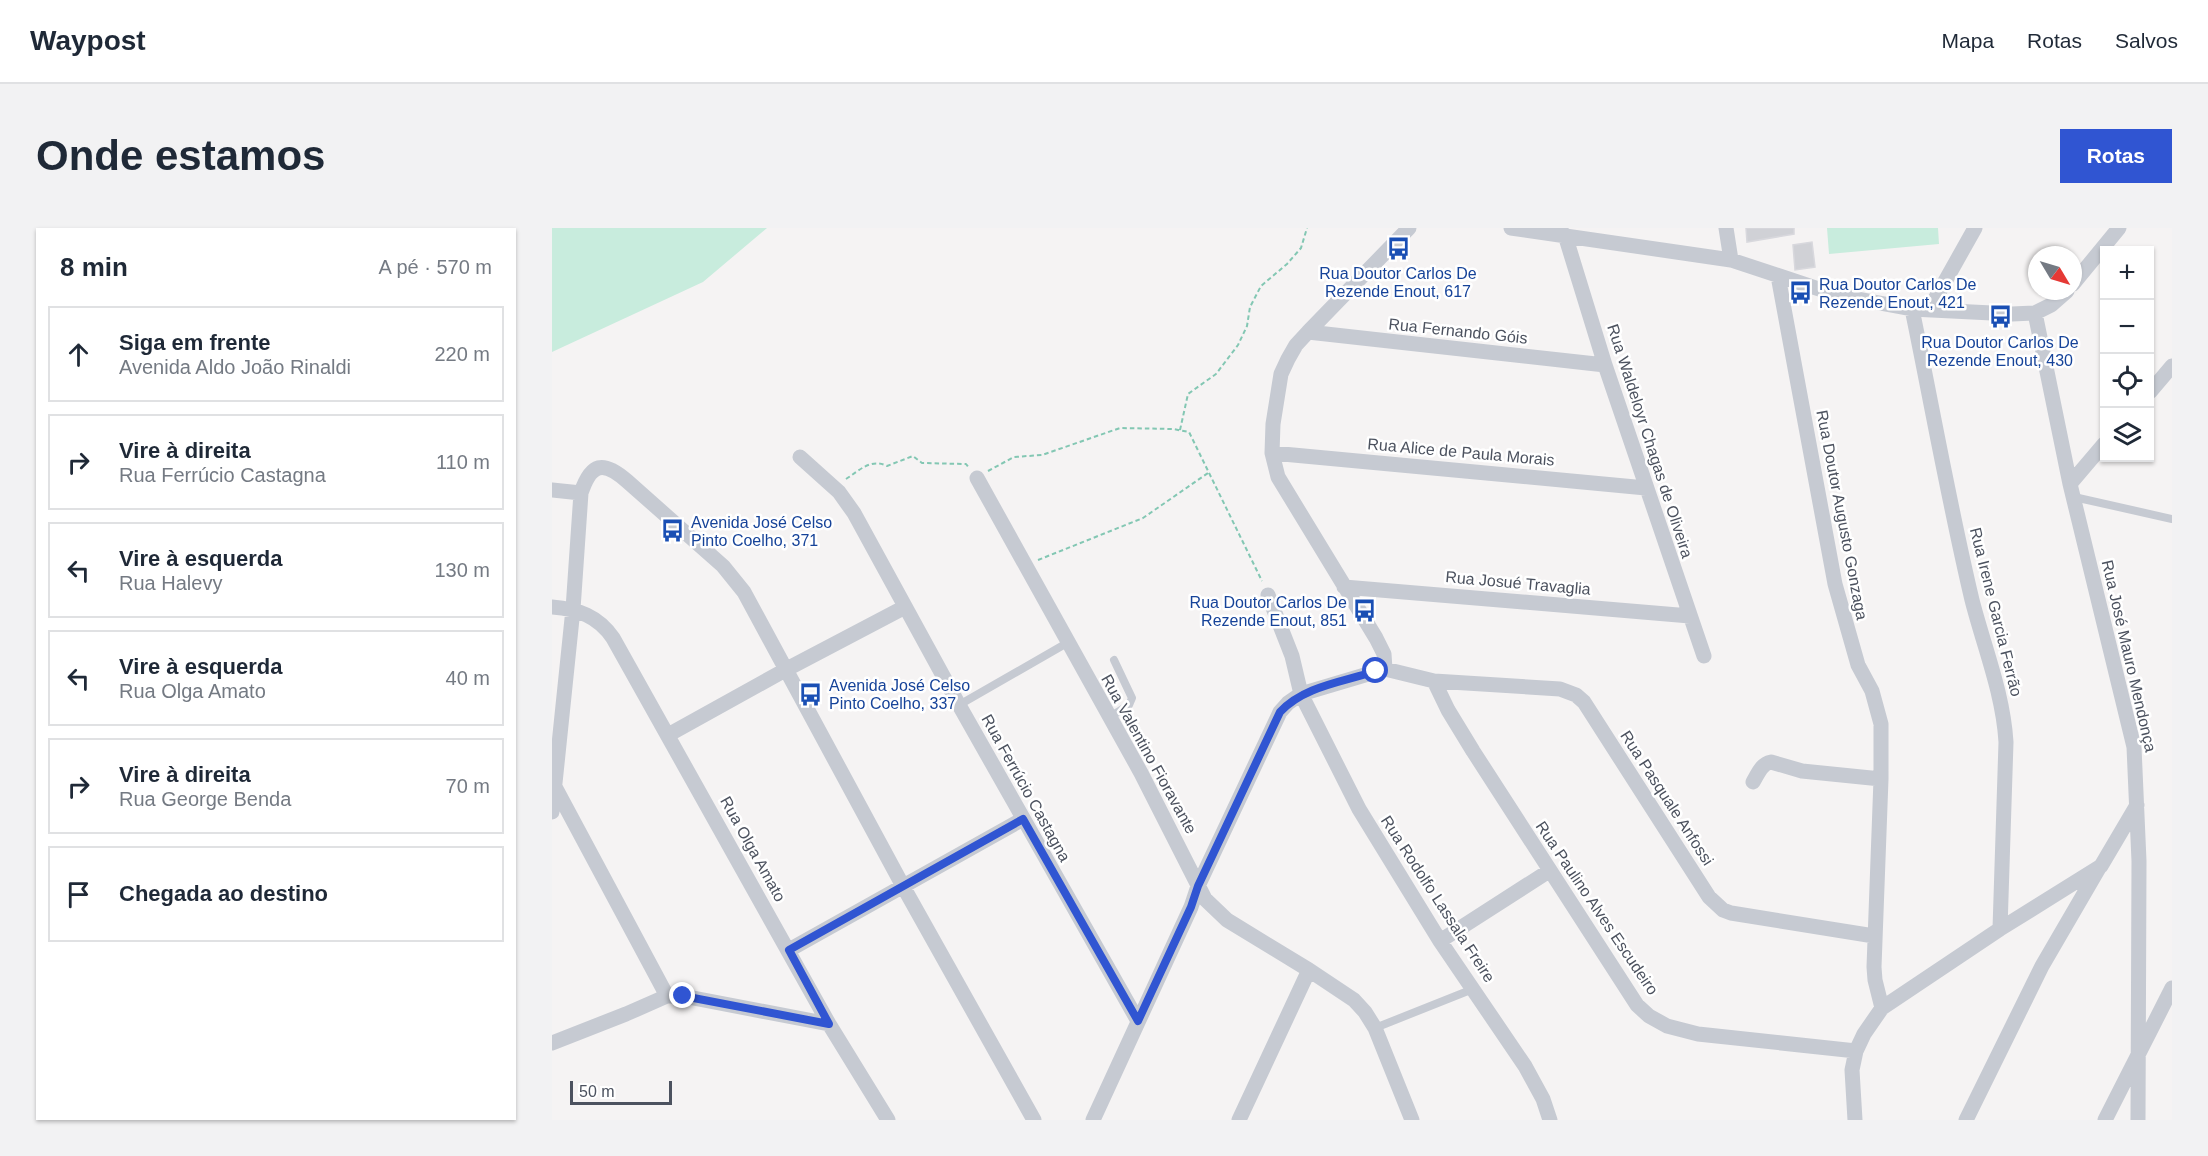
<!DOCTYPE html>
<html lang="pt">
<head>
<meta charset="utf-8">
<style>
	:root { --surface:#fff; --page:#f2f2f3; --text:#1f2937; --muted:#747a83; --line:#e0e1e3; --accent:#3055d2 }
	body { margin:0; font-family:Helvetica,sans-serif; background:var(--page); color:var(--text) }
	.controls { position:absolute; right:18px; top:18px; display:grid; overflow:hidden; border-radius:0px; box-shadow:0 2px 4px #0004 }
	.controls button { width:54px; height:54px; display:grid; place-items:center; padding:0; border:0; border-bottom:2px solid var(--line); background:var(--surface); color:var(--text); font:30px sans-serif }
	.compass { position:absolute; left:1476px; top:18px; width:54px; height:54px; border-radius:50%; background:var(--surface); box-shadow:0 2px 4px #0004; rotate:128deg }
	.scale { position:absolute; left:18px; bottom:15px; width:102px; box-sizing:border-box; padding-left:6px; border:3px solid #4c525f; border-top:0; font-size:16px; line-height:21px; white-space:nowrap; color:#4c525f; -webkit-text-stroke:4px #fff; paint-order:stroke }
	.stop { position:absolute; width:18px; height:18px; margin:-14px; border:4px solid #3055d2; border-radius:50%; background:#fff }
	.stop.end { background:#3055d2; border-color:#fff; box-shadow:0 2px 6px #0008 }
	.list { margin:0; padding:0; list-style:none }
	h2 { display:flex; justify-content:space-between; align-items:center; height:78px; margin:0; padding:0 24px; font-size:26px }
	h2 small { font-size:20px; font-weight:400; color:var(--muted) }
	.list li { display:grid; grid-template-columns:39px 1fr auto; gap:18px; align-items:center; box-sizing:border-box; height:96px; margin:0 12px 12px; padding:0 12px; border:2px solid var(--line); border-radius:0px }
	.list b { display:block; font-size:22px; white-space:nowrap }
	.list p { margin:0; font-size:20px; white-space:nowrap; color:var(--muted) }
	.list em { font-size:20px; font-style:normal; color:var(--muted) }
	.icon { flex:none; width:33px; height:33px; fill:none; stroke:currentColor; stroke-width:2; stroke-linecap:round; stroke-linejoin:round }
	.map { position:relative; flex:none; width:1620px; height:892px; overflow:hidden; border-radius:0px }
	header { display:flex; align-items:center; gap:36px; box-sizing:border-box; height:84px; padding:0 30px; background:var(--surface); border-bottom:2px solid var(--line) }
	header strong { font-size:28px }
	nav { display:flex; gap:33px; margin-inline-start:auto; font-size:21px }
	.intro { display:flex; align-items:center; justify-content:space-between; box-sizing:border-box; height:144px; padding:0 36px }
	h1 { margin:0; font-size:42px }
	.button { padding:15px 27px; border-radius:0px; background:var(--accent); color:#fff; font-size:21px; font-weight:700 }
	main { display:flex; gap:36px; padding:0 36px }
	aside { flex:1; background:var(--surface); border-radius:0px; box-shadow:0 2px 4px #0004 }
	.map>svg:first-child { display:block }
	.green { fill:#c8ecdd }
	.building { fill:#d0d1d6; stroke:#d8d8dd; stroke-width:1.5 }
	.lines { fill:none; stroke-linecap:round; stroke-linejoin:round }
	.path { stroke:#83c7b3; stroke-width:2; stroke-dasharray:4.5 3; stroke-linecap:butt }
	.lane { stroke:#c6cad2; stroke-width:8 }
	.street { stroke:#c6cad2; stroke-width:15 }
	.route { stroke:#3055d2; stroke-width:8 }
	.labels { text-anchor:middle; dominant-baseline:central; stroke-width:5; stroke-linejoin:round; paint-order:stroke }
	.transit-label { font-size:16px; fill:#164399; stroke:#fff; text-anchor:start }
	.street-label { font-size:16px; fill:#4c525f; stroke:#fff }
</style>
</head>
<body>
<header>
<strong>Waypost</strong>
<nav><a>Mapa</a><a>Rotas</a><a>Salvos</a></nav>
</header>
<div class="intro"><h1>Onde estamos</h1><a class="button">Rotas</a></div>
<main>
<aside>
<h2>8 min<small>A pé · 570 m</small></h2>
<ul class="list">
<li><svg class="icon" aria-label="ahead" viewBox="0 0 24 24"><path d="M12 20V5M6 11l6-6 6 6"/></svg><div><b>Siga em frente</b><p>Avenida Aldo João Rinaldi</p></div><em>220 m</em></li>
<li><svg class="icon" aria-label="right" viewBox="0 0 24 24"><path d="M7 20v-9h11M14 6l5 5-5 5"/></svg><div><b>Vire à direita</b><p>Rua Ferrúcio Castagna</p></div><em>110 m</em></li>
<li><svg class="icon" aria-label="left" viewBox="0 0 24 24"><path d="M17 20v-9H6M10 6l-5 5 5 5"/></svg><div><b>Vire à esquerda</b><p>Rua Halevy</p></div><em>130 m</em></li>
<li><svg class="icon" aria-label="left" viewBox="0 0 24 24"><path d="M17 20v-9H6M10 6l-5 5 5 5"/></svg><div><b>Vire à esquerda</b><p>Rua Olga Amato</p></div><em>40 m</em></li>
<li><svg class="icon" aria-label="right" viewBox="0 0 24 24"><path d="M7 20v-9h11M14 6l5 5-5 5"/></svg><div><b>Vire à direita</b><p>Rua George Benda</p></div><em>70 m</em></li>
<li><svg class="icon" aria-label="arrive" viewBox="0 0 24 24"><path d="M6 21V4h12l-3 4 3 4H6"/></svg><div><b>Chegada ao destino</b></div></li>
</ul>
</aside>
<div class="map">
<svg width="1620" height="892" viewBox="0 0 1620 892">
	<rect width="100%" height="100%" fill="#f5f3f3"/>
	<path class="green" d="M0,0H215L151,54L0,124Z
		M1275,0H1386L1387,16L1277,26Z"/>
	<path class="building" d="M1194,0H1242V6L1195,14Z
		M1260,14L1263,39L1243,42L1241,17Z"/>
	<g class="lines">
		<path class="path" d="M628,202L636,166L664,146L686,117L695,98L698,79L709,58L735,36L749,20L755,0
			M436,243L462,229L490,227L568,200L621,201L637,204L710,353
			M294,251C308,242 319,230 335,238L361,228L370,235L414,236L417,240
			M486,332L591,290L656,245"/>
		<path class="lane" d="M1522,269L1620,291
			M407,477L515,415
			M558,489L577,477L580,470L562,432
			M823,800L921,761"/>
		<path class="street" d="M959,0L1179,32L1270,62L1306,71L1360,81L1460,86L1483,85L1499,77L1515,63
			M1174,0L1179,32
			M1013,7L1053,137L1152,428
			M1226,48L1283,356L1306,437L1320,463L1329,496V551L1322,739L1323,752L1330,780
			M1521,56L1567,0
			M1360,81C1380,178 1397,275 1420,372C1432,419 1451,465 1454,514L1448,701
			M1377,82L1423,0
			M1483,85L1518,256L1582,519L1587,633L1586,892
			M756,104L1053,137
			M1598,164L1620,138
			M720,225L1094,260
			M248,229L287,264L302,285L407,477L586,793
			M425,250L589,545L653,671L675,692L757,742L802,772L813,784L823,800L860,892
			M1518,256L1552,216
			M0,262L29,265
			M792,359L1138,388
			M716,367L740,428L749,466L807,581L888,713L973,838L991,871L998,892
			M0,379C26,381 46,388 61,410L277,796L336,892
			M833,441L832,426L824,410L726,249L720,225L721,196L729,146L736,131L744,117L756,104L857,0
			M882,453L1008,461L1024,467L1032,474L1157,669L1171,682L1179,685L1322,708
			M116,507L235,441L353,379
			M1201,554C1206,546 1209,536 1219,534L1250,543L1329,551
			M2,557L115,768
			M0,584L21,381L29,265C39,235 51,232 75,253L171,338L192,364L352,660L482,892
			M888,713L997,643
			M237,722L471,591
			M0,815L74,786L115,768H131L277,796
			M541,892L639,679L646,658L728,484L736,475L749,466L833,441L882,453L896,482L921,523L1085,777L1097,788L1115,798L1146,806L1304,823
			M687,892L757,742
			M1303,892L1300,842L1304,823L1312,806L1330,780L1448,701L1549,638L1585,577
			M1414,892L1490,738L1547,640
			M1553,892L1620,760"/>
	</g>
	<g class="lines">
		<path class="route" d="M131,768L277,796L237,722L471,591L586,793L639,679L646,658L728,484C752,458 791,454 824,443"/>
	</g>
	<defs>
		<symbol id="bus-bare" viewBox="-9 -9 18 18"><path d="M-5-6H5V4H4V6H2V4H-2V6H-4V4H-5ZM-3.5-4V0h7V-4ZM-3.5 1.2v1.5H-2V1.2ZM2 1.2v1.5H3.5V1.2Z" fill="#1a4fb4" stroke="#fff" stroke-width="2.5" paint-order="stroke"/></symbol>
	</defs>
	<g fill-rule="evenodd">
		<use href="#bus-bare" x="830" y="4" width="33" height="33"/>
		<use href="#bus-bare" x="1232" y="48" width="33" height="33"/>
		<use href="#bus-bare" x="1432" y="72" width="33" height="33"/>
		<use href="#bus-bare" x="104" y="286" width="33" height="33"/>
		<use href="#bus-bare" x="796" y="366" width="33" height="33"/>
		<use href="#bus-bare" x="242" y="450" width="33" height="33"/>
	</g>
	<g class="labels">
		<g class="transit-label">
			<text x="846" y="45" text-anchor="middle">Rua Doutor Carlos De<tspan x="846" dy="18">Rezende Enout, 617</tspan></text>
			<text x="1267" y="56">Rua Doutor Carlos De<tspan x="1267" dy="18">Rezende Enout, 421</tspan></text>
			<text x="1448" y="114" text-anchor="middle">Rua Doutor Carlos De<tspan x="1448" dy="18">Rezende Enout, 430</tspan></text>
			<text x="139" y="294">Avenida José Celso<tspan x="139" dy="18">Pinto Coelho, 371</tspan></text>
			<text x="795" y="374" text-anchor="end">Rua Doutor Carlos De<tspan x="795" dy="18">Rezende Enout, 851</tspan></text>
			<text x="277" y="457">Avenida José Celso<tspan x="277" dy="18">Pinto Coelho, 337</tspan></text>
		</g>
		<g class="street-label">
			<text transform="translate(906 103) rotate(6)">Rua Fernando Góis</text>
			<text transform="translate(1098 213) rotate(72)">Rua Waldeloyr Chagas de Oliveira</text>
			<text transform="translate(909 224) rotate(5)">Rua Alice de Paula Morais</text>
			<text transform="translate(1290 287) rotate(79)">Rua Doutor Augusto Gonzaga</text>
			<text transform="translate(966 355) rotate(5)">Rua Josué Travaglia</text>
			<text transform="translate(1444 384) rotate(76)">Rua Irene Garcia Ferrão</text>
			<text transform="translate(1577 428) rotate(77)">Rua José Mauro Mendonça</text>
			<text transform="translate(597 526) rotate(61)">Rua Valentino Fioravante</text>
			<text transform="translate(474 560) rotate(61)">Rua Ferrúcio Castagna</text>
			<text transform="translate(1115 570) rotate(57)">Rua Pasquale Anfossi</text>
			<text transform="translate(201 621) rotate(61)">Rua Olga Amato</text>
			<text transform="translate(886 671) rotate(57)">Rua Rodolfo Lassala Freire</text>
			<text transform="translate(1045 680) rotate(56)">Rua Paulino Alves Escudeiro</text>
		</g>
	</g>
</svg>
<div class="controls">
<button>+</button>
<button>−</button>
<button><svg class="icon" aria-label="locate" viewBox="0 0 24 24"><circle cx="12" cy="12" r="6"/><path d="M12 2v4M12 18v4M2 12h4M18 12h4"/></svg></button>
<button><svg class="icon" aria-label="layers" viewBox="0 0 24 24"><path d="M12 4l9 5-9 5-9-5zM3 14l9 5 9-5"/></svg></button>
</div>
<svg class="compass" viewBox="-18 -18 36 36"><path d="M0-13l5 13h-10z" fill="#e53935"/><path d="M0 13l5-13h-10z" fill="#747a83"/></svg>
<div class="scale">50 m</div>
<div class="stop" style="left:824px;top:443px"></div>
<div class="stop end" style="left:131px;top:768px"></div>
</div>
</main>
</body>
</html>
